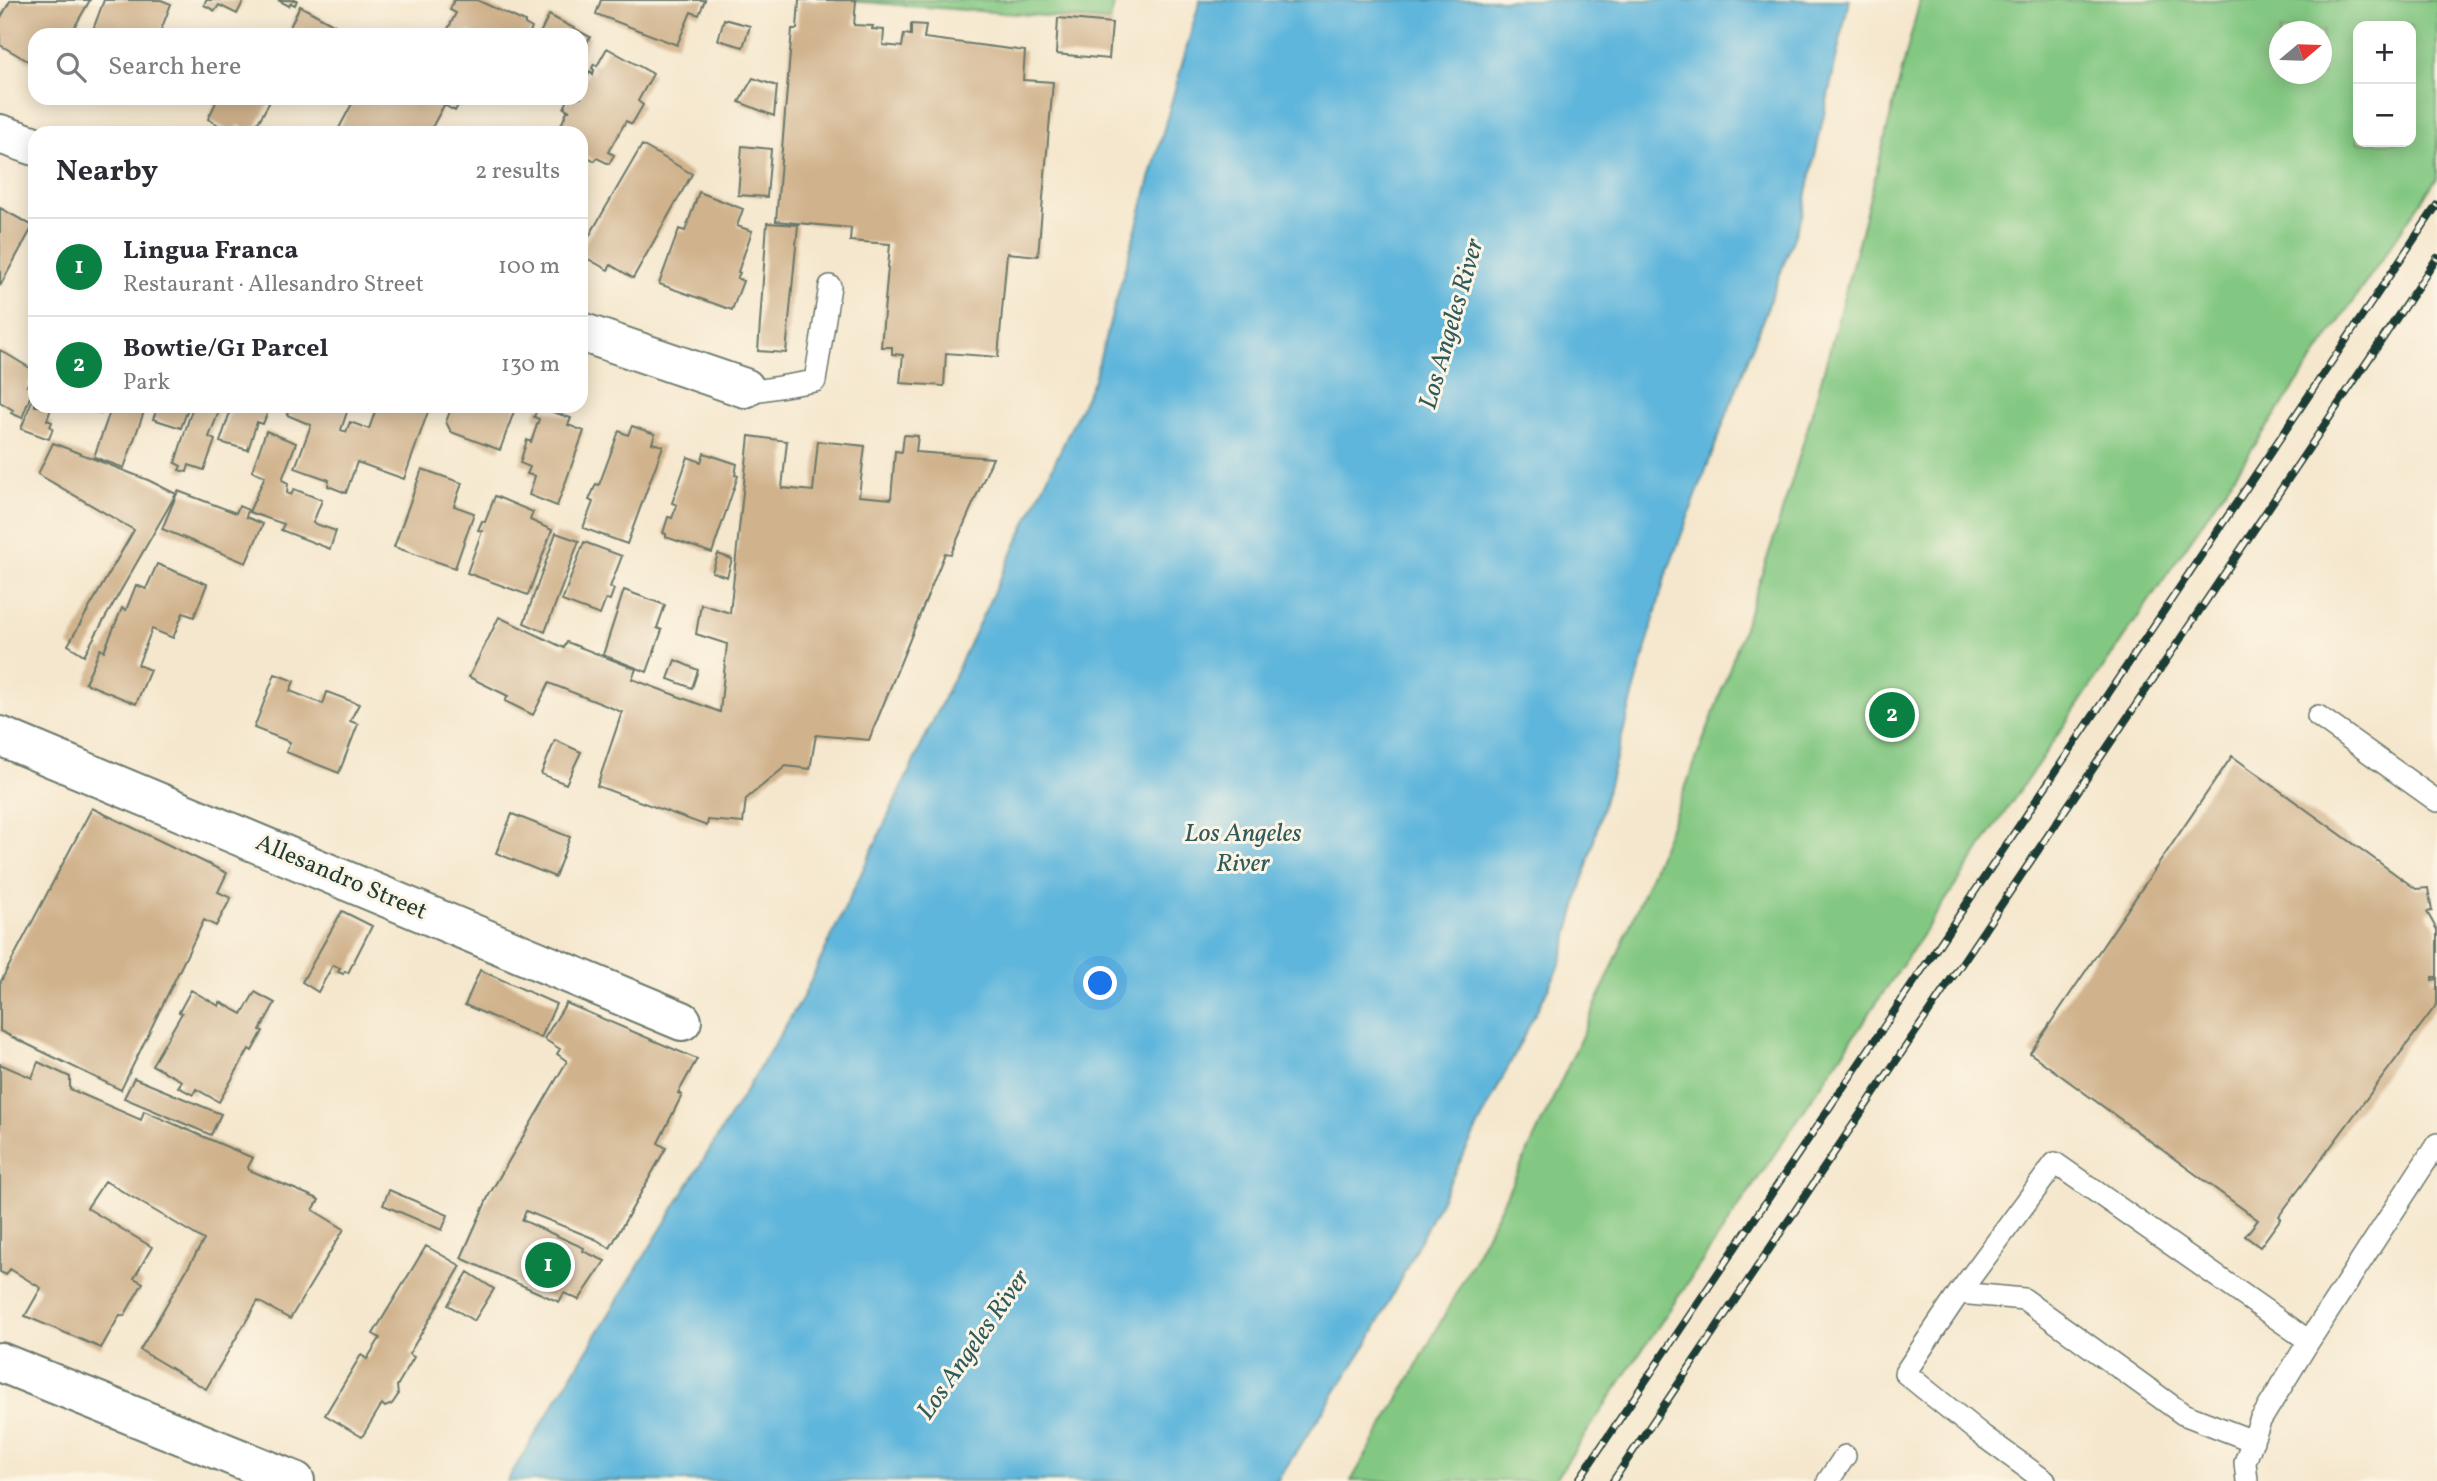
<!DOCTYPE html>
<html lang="en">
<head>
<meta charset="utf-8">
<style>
	:root { --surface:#fff; --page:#f7f7f7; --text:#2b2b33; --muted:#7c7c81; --line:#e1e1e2; --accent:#0b8043 }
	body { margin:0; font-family:Vollkorn,serif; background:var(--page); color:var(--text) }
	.controls { position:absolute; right:21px; top:21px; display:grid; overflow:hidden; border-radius:14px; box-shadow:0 4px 18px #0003 }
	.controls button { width:63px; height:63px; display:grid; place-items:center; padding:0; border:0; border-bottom:2px solid var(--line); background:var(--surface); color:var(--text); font:35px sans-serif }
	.compass { position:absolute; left:2269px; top:21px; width:63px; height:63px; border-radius:50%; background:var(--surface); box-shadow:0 4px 18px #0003; rotate:71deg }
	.you { position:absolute; left:1101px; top:984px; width:24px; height:24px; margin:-18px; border:5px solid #fff; border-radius:50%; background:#1a73e8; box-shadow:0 0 0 10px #1a73e833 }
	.badge { display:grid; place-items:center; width:46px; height:46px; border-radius:50%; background:var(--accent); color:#fff; font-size:23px; font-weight:700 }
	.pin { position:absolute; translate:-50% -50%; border:4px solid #fff; box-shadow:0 2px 7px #0006 }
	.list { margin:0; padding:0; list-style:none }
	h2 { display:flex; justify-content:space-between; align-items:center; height:91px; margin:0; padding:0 28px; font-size:30px }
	h2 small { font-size:23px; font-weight:400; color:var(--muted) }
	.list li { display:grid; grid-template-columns:46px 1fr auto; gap:21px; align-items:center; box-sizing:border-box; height:98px; padding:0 28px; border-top:2px solid var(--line) }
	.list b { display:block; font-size:26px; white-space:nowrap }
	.list p { margin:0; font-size:23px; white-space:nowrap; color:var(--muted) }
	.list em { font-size:23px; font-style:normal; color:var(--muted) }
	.icon { flex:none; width:38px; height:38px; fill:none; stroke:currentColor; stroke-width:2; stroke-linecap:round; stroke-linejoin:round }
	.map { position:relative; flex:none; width:2437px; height:1481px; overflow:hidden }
	.search { position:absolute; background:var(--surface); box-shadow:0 4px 18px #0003; left:28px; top:28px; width:560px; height:77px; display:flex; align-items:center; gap:18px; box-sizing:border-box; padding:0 24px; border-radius:21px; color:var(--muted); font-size:26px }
	.panel { position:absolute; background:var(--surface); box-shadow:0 4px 18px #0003; left:28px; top:126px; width:560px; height:287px; border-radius:21px }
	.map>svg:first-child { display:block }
	.green { fill:#83c882; stroke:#51825b; stroke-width:2; fill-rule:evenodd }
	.water { fill:#5fb6dc; stroke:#3f7a88; stroke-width:2 }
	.building { fill:#d0b28c }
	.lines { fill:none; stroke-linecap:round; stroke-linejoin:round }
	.service-casing { stroke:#6a786a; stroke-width:24 }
	.minor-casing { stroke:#6a786a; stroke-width:42 }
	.service { stroke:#fff; stroke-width:21 }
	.minor { stroke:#fff; stroke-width:38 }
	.rail-casing { stroke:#1f3d34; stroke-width:8 }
	.rail { stroke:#fcf5e5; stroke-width:5; stroke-dasharray:16; stroke-linecap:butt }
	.labels { text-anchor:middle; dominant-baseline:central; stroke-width:6; stroke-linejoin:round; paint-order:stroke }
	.street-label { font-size:24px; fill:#1f3d34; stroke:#fcf5e5 }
	.water-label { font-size:26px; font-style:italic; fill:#2f5b5e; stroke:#fcf5e5 }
</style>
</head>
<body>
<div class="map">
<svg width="2437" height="1481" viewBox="0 0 2437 1481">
	<rect width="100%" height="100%" fill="#fcf5e5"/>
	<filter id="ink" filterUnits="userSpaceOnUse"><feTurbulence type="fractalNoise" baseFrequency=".0143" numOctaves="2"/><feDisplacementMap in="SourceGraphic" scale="14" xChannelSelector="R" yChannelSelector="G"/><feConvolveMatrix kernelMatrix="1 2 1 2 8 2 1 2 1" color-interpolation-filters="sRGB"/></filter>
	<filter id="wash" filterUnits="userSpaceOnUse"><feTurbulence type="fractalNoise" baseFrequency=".00686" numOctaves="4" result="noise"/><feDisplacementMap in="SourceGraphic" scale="28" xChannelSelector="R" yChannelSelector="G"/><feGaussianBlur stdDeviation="1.57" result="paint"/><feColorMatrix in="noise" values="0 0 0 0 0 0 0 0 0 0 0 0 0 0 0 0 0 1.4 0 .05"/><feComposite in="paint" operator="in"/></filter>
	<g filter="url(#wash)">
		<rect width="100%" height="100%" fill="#f5e7cd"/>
		<path class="green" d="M835,0H1115L1110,21Z
			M1920,0H2437V178L1999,821L1554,1481H1351C1529,1180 1671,858 1778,525C1833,352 1875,175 1920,0ZM2358,26H2411V142H2358ZM2280,32H2322V74H2280Z"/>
		<path class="water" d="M1200,0H1849L1802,216L1665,578L1560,965L1369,1341L1277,1481H507L803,997L1094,379Z"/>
		<g id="blocks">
			<path class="building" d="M13,0H90L70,35H35V65L0,45V19L10,1Z
				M104,0H161L171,4L159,35H91Z
				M206,0H244L237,14L219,5L215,11L204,5Z
				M278,0H297L295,5L291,3L289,6Z
				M454,0H477L525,22V24L532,28L528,35H477L468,31L466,35H456L447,31L456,13L450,10Z
				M601,0H705L699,15L691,12L677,45L596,14Z
				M799,0H856L854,25L873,26L872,29L884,30L883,45L902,47L904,34L911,35V24L926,25L924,38L1025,51L1023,80L1053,82L1038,256L1007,253L998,357L946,353L944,386L900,383L903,355L892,354V347H881L890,244L850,241L851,228L776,221L792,29H797Z
				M300,6L335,25L330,35H293L290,27Z
				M549,15L590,37L581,54V35H539Z
				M1058,18L1112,23L1109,59L1056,54Z
				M724,19L750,26L743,47L718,40Z
				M607,48L653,74L638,101L643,105L632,124L626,121L608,152L614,155L609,164L597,158L595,161L583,154L585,151L581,148V133H553L558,126L560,128L567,111H570L564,108L569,98H581V87L590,71L593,74L594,70L592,68L594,64L597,66Z
				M753,78L777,86L774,116L739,102Z
				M218,98H272L252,133L239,125L233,133L208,119Z
				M355,98H462L455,111L444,105L429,133H349L339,128Z
				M642,145L692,174L633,278L611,265L608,270L581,255V250Z
				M742,146L771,149L767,197L738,195Z
				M699,192L743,209L737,226L752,231L738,272L740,273L737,278L743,281L732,310L659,284L679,229L685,231Z
				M0,208L33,226L0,286Z
				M767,223L798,225L786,353L758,351Z
				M0,350L35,371L27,386L33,389L22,418L11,413L13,410L0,402Z
				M35,392V406H52L47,420L52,422L50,427L53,428L49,439L21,429Z
				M79,406H104L101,414Z
				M112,406H146L124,468L94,457Z
				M158,406H189L181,428L153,419Z
				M193,406H221L209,437L215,440L204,470L189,465L187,472L179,470L181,466L175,463Z
				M232,406H270L263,424L257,422L248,450L220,442Z
				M290,406H349L341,430L346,432L350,422L369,429L377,406H430L404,479L357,462L346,493L328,486L329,480L295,468L311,425L287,415Z
				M452,406H516L500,450L451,432L446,422Z
				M538,407L571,418L568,425L584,431L557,506L529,495L535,476L527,474L530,467L520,463L527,440L531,442L539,419L534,417Z
				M632,426L655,434L652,443L663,446L627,544L583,528L593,502L589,500L596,484L599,485L619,431L628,435Z
				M266,431L296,443L282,480L288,483L287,493L291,495L294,489L322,500L313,523L336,531L330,549L281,530L284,524L249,512L265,476L252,471Z
				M904,435L918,436L916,452L993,458L951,554L945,553L869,740L816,735L810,769L786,766L746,799L743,823L708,820L707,826L597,786L622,712L549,683L533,715L505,701L508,696L469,677L499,617L564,648L567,642L636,669L632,679L720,712L727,644L696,634L701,604L730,613L749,436L787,441L782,488L813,491L818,441L865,446L859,496L891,499L895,451L902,452Z
				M53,443L148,480L176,494L84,655L68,645L134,530L38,474Z
				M704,453L737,464L735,475L738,476L712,553L666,537V534L663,533L668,517L672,518L677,505L672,503L688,457L701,462Z
				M422,469L462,483L454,506L474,513L455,568L394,547Z
				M178,491L236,513L239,506L248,510L246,517L263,524L246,563L162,529Z
				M495,496L533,512L530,520L552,530L528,595L467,573L482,531L478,530L482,521L485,522Z
				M556,533L579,541L545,632L524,623Z
				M584,542L622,556L610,587L614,589L610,600L606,599L600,615L562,601Z
				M718,554L732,559L727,577L712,572Z
				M157,564L207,584L194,617L183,613L173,638L152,629L138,665L150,670L136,704L85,683L100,649L104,651L122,608L126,610L136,585L146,589Z
				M624,590L665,605L657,628L662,630L647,672L603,655Z
				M675,660L698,670L692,688L668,679Z
				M275,674L294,681L290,691L323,704L327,692L359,704L350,721L358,724L339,773L286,752L290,742L254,728Z
				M555,740L581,752L566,784L541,774Z
				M2232,756L2416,889L2428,888L2432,911L2427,912L2437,930V977H2432V980L2437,979V1004L2279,1216L2281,1218L2260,1247L2245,1236L2258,1220L2030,1053Z
				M92,808L227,873L218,892L231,898L216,926L204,920L121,1090L0,1031V983Z
				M512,814L570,837L555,877L496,853Z
				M342,911L372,926L348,973L345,971L343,974L338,972L340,968L333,965L318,992L302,982Z
				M480,970L556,1004L541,1038L465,1005Z
				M191,990L219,1006L220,1002L242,1014L255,992L275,1003L260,1030L263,1031L252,1051L249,1049L219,1102L196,1089L193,1095L178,1087L182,1081L152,1065L182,1013L179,1012Z
				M566,1003L697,1059L678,1093L682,1095L658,1143L666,1148L610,1248L595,1239L526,1211L522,1220L584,1248L583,1251L605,1261L579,1300L564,1293L559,1302L461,1258L489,1195L567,1061L557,1054L560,1049L544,1039Z
				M38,1062L70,1077V1089L141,1120L144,1111L253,1158L248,1167L249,1170L316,1198L319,1200L313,1210L344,1229L290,1319L258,1301L206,1389L140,1350L204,1240L105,1181L87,1208L152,1247L134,1278L143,1283L124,1316L120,1315L101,1348L25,1316L41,1288L10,1269L6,1275L0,1272V1064L32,1078Z
				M134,1078L221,1114L211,1135L124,1098Z
				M389,1190L448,1215L442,1230L383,1205Z
				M426,1246L461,1266L409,1354L414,1357L397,1386L398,1395L392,1404L385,1407L382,1404L362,1437L325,1415L361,1355L367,1359L380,1338L373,1334Z
				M468,1272L494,1289L474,1321L448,1305Z"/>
		</g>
	</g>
	<g filter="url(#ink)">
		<use href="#blocks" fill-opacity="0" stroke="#6a786a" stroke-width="2"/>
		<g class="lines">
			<defs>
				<path id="service" d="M745,388L761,390L815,381L830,286
					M2318,716L2437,801
					M1959,1293L2055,1163L2309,1341
					M1828,1481L1845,1456
					M2045,1481L1983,1436L1905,1373L1959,1293L2024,1299L2183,1414L2253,1441
					M2247,1481L2245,1462L2260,1421L2309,1341L2437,1144"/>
				<path id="minor" d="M0,134L35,146
					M581,332L745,388
					M0,736L682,1021
					M0,1362L295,1481"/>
			</defs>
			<use href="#service" class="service-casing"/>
			<use href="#minor" class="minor-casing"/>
			<use href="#service" class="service"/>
			<use href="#minor" class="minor"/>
			<defs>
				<path id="rail" d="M1578,1481L2437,205
					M1613,1481L2437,258"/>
			</defs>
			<use href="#rail" class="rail-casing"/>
			<use href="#rail" class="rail"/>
		</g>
	</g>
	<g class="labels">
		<g class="street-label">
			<text transform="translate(341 878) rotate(23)">Allesandro Street</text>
		</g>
		<g class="water-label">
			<text transform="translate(1452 324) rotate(-74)">Los Angeles River</text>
			<text x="1243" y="834">Los Angeles<tspan x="1243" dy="30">River</tspan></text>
			<text transform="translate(974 1345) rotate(-55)">Los Angeles River</text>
		</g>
	</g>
</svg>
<div class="controls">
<button>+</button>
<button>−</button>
</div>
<svg class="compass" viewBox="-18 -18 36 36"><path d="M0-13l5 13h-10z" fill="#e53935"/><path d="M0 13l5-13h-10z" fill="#7c7c81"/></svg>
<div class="you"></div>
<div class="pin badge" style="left:548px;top:1265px">1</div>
<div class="pin badge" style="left:1892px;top:715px">2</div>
<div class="search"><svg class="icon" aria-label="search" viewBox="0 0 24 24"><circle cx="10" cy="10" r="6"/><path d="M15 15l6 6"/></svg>Search here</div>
<section class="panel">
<h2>Nearby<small>2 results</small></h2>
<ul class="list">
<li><span class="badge">1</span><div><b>Lingua Franca</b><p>Restaurant · Allesandro Street</p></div><em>100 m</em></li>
<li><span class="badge">2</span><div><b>Bowtie/G1 Parcel</b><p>Park</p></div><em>130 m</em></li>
</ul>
</section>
</div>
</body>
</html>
